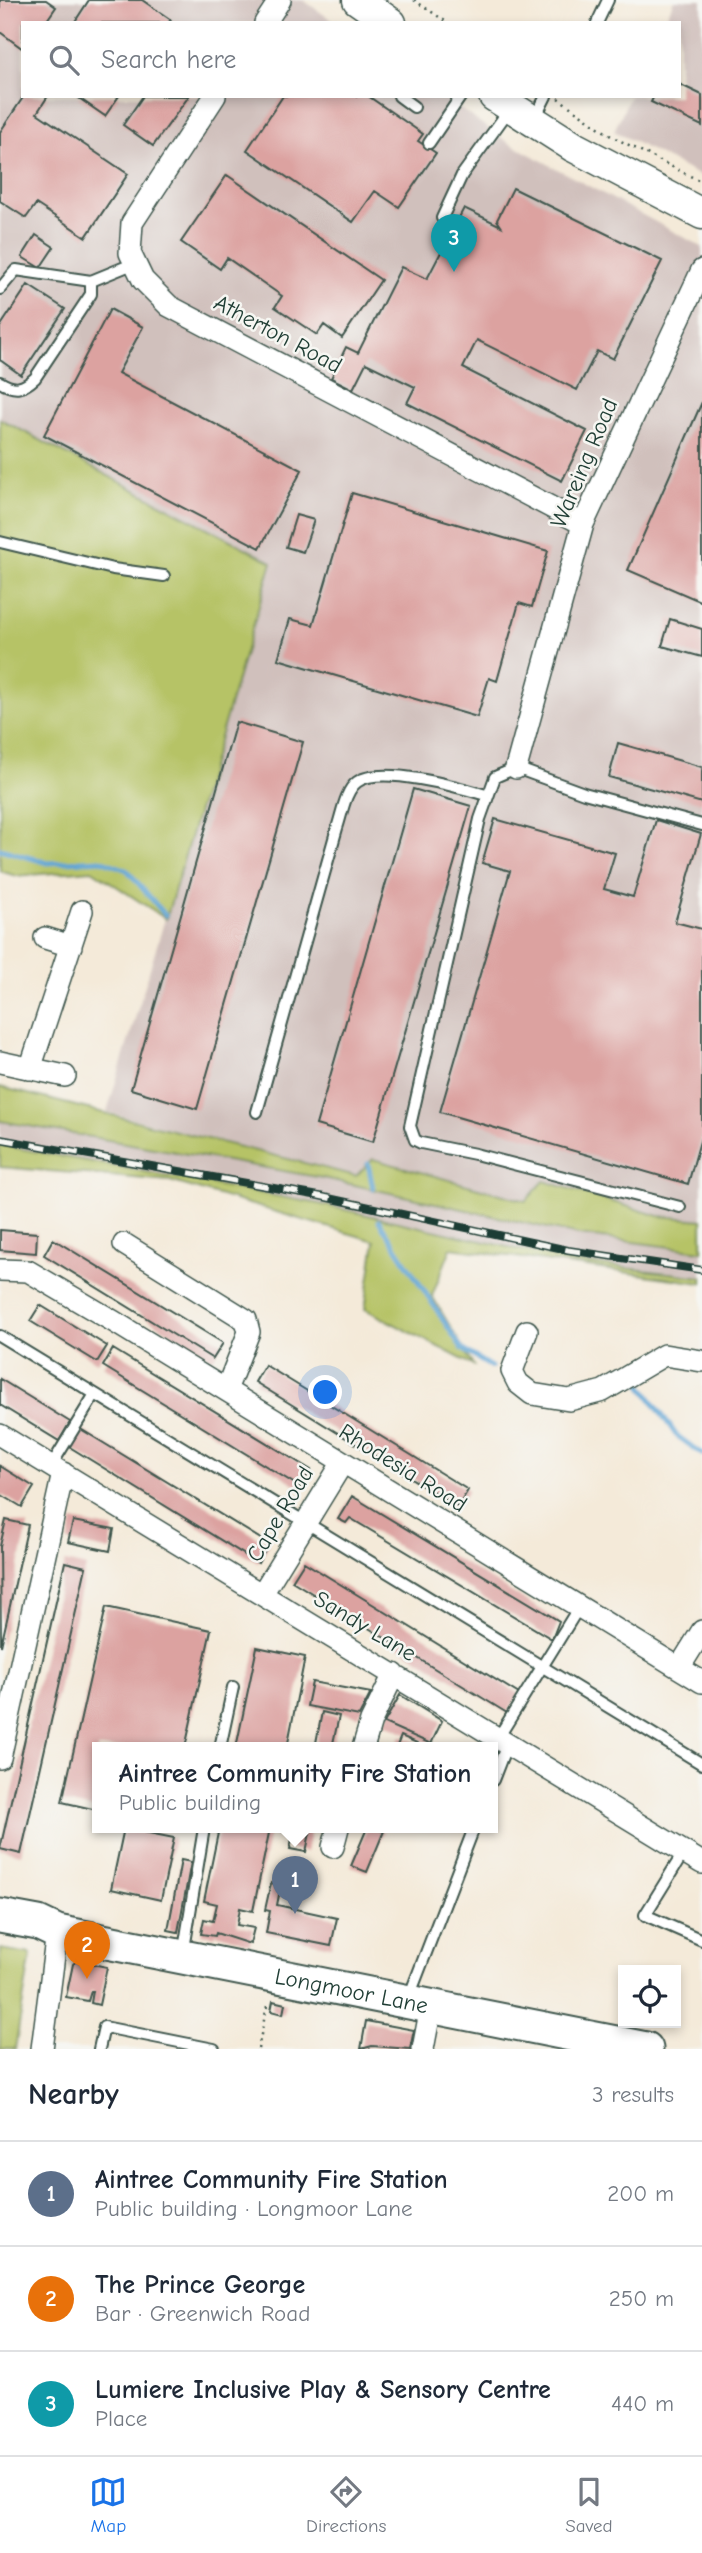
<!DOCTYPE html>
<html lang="en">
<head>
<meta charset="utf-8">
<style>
	:root { --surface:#fff; --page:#f6f6f7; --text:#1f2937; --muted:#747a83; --line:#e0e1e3; --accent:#1a73e8 }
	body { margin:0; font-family:"Comic Neue",sans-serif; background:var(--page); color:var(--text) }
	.controls { position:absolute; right:21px; bottom:21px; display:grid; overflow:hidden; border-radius:0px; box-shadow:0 4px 10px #0003 }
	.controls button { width:63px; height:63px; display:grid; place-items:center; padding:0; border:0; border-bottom:2px solid var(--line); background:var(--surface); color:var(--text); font:35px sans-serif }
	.you { position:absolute; left:326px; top:1393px; width:24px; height:24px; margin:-18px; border:5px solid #fff; border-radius:50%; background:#1a73e8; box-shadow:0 0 0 10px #1a73e833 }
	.badge { display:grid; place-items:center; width:46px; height:46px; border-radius:50%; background:var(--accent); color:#fff; font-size:23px; font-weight:700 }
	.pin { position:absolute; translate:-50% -58px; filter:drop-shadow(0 2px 4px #0008) }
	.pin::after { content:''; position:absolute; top:37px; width:24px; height:21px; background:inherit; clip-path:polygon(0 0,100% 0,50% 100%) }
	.popup { position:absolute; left:92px; top:1742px; width:406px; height:91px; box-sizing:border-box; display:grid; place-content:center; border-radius:0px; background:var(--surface); filter:drop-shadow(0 2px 5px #0005); font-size:23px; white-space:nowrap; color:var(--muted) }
	.popup b { font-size:26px; color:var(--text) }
	.popup::after { content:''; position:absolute; left:50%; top:100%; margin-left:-14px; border:14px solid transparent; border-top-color:var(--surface) }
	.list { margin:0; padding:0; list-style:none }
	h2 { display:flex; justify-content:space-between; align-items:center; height:91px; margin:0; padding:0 28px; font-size:30px }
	h2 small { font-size:23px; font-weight:400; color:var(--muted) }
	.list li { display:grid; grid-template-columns:46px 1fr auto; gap:21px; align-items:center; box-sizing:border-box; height:105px; padding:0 28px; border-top:2px solid var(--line) }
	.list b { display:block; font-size:26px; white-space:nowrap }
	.list p { margin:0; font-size:23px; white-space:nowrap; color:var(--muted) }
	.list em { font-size:23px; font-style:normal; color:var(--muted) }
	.icon { flex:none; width:38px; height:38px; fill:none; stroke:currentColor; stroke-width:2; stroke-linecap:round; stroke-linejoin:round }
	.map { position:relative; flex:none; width:702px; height:2049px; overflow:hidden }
	.search { position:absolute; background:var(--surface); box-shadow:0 4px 10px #0003; left:21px; right:21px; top:21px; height:77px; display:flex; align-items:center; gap:18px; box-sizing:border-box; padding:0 24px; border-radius:0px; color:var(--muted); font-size:26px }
	.sheet { height:406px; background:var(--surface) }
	nav { display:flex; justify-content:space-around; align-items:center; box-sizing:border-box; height:98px; border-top:2px solid var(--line); background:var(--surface); font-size:19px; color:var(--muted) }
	nav a { display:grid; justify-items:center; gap:4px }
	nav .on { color:var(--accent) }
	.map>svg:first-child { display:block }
	.industrial { fill:#d0c0bc }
	.green { fill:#b6c366; stroke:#6a804d; stroke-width:2 }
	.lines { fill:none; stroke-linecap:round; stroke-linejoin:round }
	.stream { stroke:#5ea4d4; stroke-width:5 }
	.building { fill:#dca2a0 }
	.lane-casing { stroke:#3f574d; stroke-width:14 }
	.street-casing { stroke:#3f574d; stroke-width:24 }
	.secondary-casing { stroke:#3f574d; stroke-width:33 }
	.primary-casing { stroke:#3f574d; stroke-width:37 }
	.path { stroke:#3f574d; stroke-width:2.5; stroke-dasharray:2 5; stroke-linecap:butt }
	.lane { stroke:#fff; stroke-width:10 }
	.street { stroke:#fff; stroke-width:21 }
	.secondary { stroke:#fff; stroke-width:30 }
	.primary { stroke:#fff; stroke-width:33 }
	.rail-casing { stroke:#1f3d34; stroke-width:8 }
	.rail { stroke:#f6f6f2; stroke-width:5; stroke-dasharray:16; stroke-linecap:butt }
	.labels { text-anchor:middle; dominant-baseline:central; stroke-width:5; stroke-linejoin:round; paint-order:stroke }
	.street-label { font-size:23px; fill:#1f3d34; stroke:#f6f6f2 }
</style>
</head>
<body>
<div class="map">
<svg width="702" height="2049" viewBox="0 0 702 2049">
	<rect width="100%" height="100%" fill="#f6f6f2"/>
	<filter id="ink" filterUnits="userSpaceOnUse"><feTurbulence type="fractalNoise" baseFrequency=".0143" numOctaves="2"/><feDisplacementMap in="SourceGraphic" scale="14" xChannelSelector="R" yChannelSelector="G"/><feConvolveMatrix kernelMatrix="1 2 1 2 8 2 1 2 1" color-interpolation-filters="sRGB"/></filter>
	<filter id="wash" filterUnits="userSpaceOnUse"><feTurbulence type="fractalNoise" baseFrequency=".00686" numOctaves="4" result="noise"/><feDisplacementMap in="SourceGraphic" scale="28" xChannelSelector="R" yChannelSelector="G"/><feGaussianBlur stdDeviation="1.57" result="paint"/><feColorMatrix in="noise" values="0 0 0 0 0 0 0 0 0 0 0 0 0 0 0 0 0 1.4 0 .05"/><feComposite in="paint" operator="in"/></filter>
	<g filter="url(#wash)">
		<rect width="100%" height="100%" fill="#f4ead9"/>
		<path class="industrial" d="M0,0H303L336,23H23V96H442L509,143L702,247V1220L659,1216L544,1181L526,1201L373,1159L356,1176L107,1112L272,562L0,419Z
			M674,0H702V177L614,131L630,96H679V23H664Z
			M0,1121L323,1178L579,1235L702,1251V1277L574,1262L319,1204L0,1145Z"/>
		<path class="green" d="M0,419L272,562L166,919L92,870L16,876L0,871Z
			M0,1087L356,1176L373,1159L526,1201L544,1181L659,1216L702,1220V1251L579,1235L323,1178L0,1121Z
			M0,1145L319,1204L574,1262L702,1277V1283L451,1248L432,1296L473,1365L365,1309L375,1241L170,1181L0,1167Z
			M0,1949L31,1954L15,2049H0Z"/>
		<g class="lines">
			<path class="stream" d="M0,849L48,863L101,860L127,870L165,915
				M368,1164L373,1188
				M379,1221L462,1349L491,1367
				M640,1383L676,1435L702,1454"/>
		</g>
		<g id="blocks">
			<path class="building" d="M0,0H46L56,7L45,23H23V49L0,32Z
				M89,0H142L171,20L168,23H74Z
				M679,84L702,95V126L651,102L654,96H679Z
				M24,96H48L37,113L128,174L86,237L36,204L26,218L0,201V132Z
				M76,96H119L105,116Z
				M143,96H189L153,146L123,125Z
				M283,96H368L423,134L418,141L436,153L399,207L375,191L353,222L247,150Z
				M227,175L381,280L342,338L324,325L317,335L275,307L282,296L227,258L220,269L181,242Z
				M513,188L662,261L613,359L597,351L577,390L477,340L463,368L587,431L562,481L407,403L415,387L366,363L353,389L331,378L346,347L358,353L401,267L427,279L464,208L501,226L497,220Z
				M36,235L54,247L40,268L22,257Z
				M28,285L65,309L21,375L0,360V327Z
				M110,309L143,327L118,373L302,470L260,548L44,435Z
				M702,402V602L628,570Z
				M352,493L548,551L532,607L519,603L497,681L489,678L477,717L278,659L290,619L313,625Z
				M296,515L314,520L303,552L286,547Z
				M670,619L702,629V657L662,646Z
				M236,722L303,742L197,1109L131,1089Z
				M618,743L702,767V803L609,777Z
				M413,789L471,806L373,1142L316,1125Z
				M495,819L615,853L604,889L633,897L656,820L701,834L675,922L702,929V1134L688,1184L440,1112L510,871L482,863Z
				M0,1230L37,1233L36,1253L0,1250Z
				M53,1239L223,1343L213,1359L44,1255Z
				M40,1305L107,1346L97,1362L30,1321Z
				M113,1349L311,1470L300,1487L103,1366Z
				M265,1365L468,1490L458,1507L255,1382Z
				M0,1379L70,1422L59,1441L0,1405Z
				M79,1428L269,1544L258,1563L68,1446Z
				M0,1466L34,1487L22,1507L0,1494Z
				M352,1496L559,1621L552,1639L350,1518L346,1523L338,1519Z
				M6,1520L28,1525L1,1646L0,1546Z
				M73,1521L114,1529L110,1551L68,1542Z
				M65,1562L86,1567L21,1854L0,1849Z
				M304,1562L519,1694L507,1713L292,1581Z
				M106,1607L211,1630L185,1748H97V1810L62,1802Z
				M257,1647L305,1657L287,1748H236Z
				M312,1682L371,1693L359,1716L307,1706Z
				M400,1695L442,1721L431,1744L384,1723Z
				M322,1712L339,1716L332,1748H315Z
				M401,1736L417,1743L415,1748H396Z
				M124,1828L174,1838L161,1900L111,1889Z
				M219,1828H270L253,1911L240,1908L237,1925L254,1928L250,1944L216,1933L215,1936L201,1934L204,1919L213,1921L217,1904L204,1901Z
				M294,1828H311L306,1852L290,1849Z
				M367,1828L384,1831L367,1872L351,1866Z
				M181,1860L191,1862L178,1932L168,1930Z
				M271,1883L281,1885L277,1905L337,1918L331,1946L266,1933L270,1911L265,1910Z
				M77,1961L107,1967L99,2005L91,2003L93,1991H91L88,2001L66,1997L73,1964Z
				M273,2001L285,2004L283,2014L271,2011Z
				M366,2021L414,2030L410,2049L372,2046L361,2049Z"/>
		</g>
	</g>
	<g filter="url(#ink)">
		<use href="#blocks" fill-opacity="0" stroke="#3f574d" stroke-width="2"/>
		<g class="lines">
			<defs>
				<path id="lane" d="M597,23L608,0
					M399,96L414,107
					M534,120L546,96
					M429,143L461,96
					M442,218L462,175L509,110
					M0,289L16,270L91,281L135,263
					M0,382C15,391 23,389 35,378L91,294V281
					M0,542L113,569L164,576
					M257,1112L337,828C342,814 345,791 357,782C380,765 459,787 486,795
					M680,1207L475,1154L421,1143L415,1140L410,1126L480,819L495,777L516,768L584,793L702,825
					M0,1336L702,1764
					M51,1466L95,1394
					M498,1738L579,1607
					M220,1748L233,1687
					M493,1780L507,1744
					M684,1852L645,1915L702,1940
					M183,1955L204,1828
					M409,1997L474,1828
					M99,2049L104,2027L214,2049"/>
				<path id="street" d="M265,23L280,0
					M215,96L132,223L130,253L143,280L169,306L583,524
					M516,768L583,524L702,270
					M45,938L71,946
					M0,1062L65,1076
					M30,1069L82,911
					M124,1244L246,1320L249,1332L226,1390
					M0,1270L28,1271L113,1321L702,1682
					M527,1331L512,1371L518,1383L532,1394L569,1400L603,1391L664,1355L702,1361
					M0,1435L702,1863
					M262,1594L343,1462
					M679,1668L702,1631
					M363,1748L371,1721L394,1674
					M0,1758L63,1473
					M333,1847L338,1828
					M42,2049L57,1932
					M423,2049L431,2007"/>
				<path id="secondary" d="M358,0L391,23
					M494,96L574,147L702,214"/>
				<g id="primary">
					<path id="s1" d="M0,1916L38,1923L57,1932L646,2049"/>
				</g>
			</defs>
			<use href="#lane" class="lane-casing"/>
			<use href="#street" class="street-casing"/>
			<use href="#secondary" class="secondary-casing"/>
			<use href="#primary" class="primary-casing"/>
			<path class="path" d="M414,0L448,23
				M558,98L611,136L702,182
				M258,2049L268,2001"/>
			<use href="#lane" class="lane"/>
			<use href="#street" class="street"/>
			<use href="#secondary" class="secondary"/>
			<use href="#primary" class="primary"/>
			<defs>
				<path id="rail" d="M0,1139L319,1196L568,1250L702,1270"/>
			</defs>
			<use href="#rail" class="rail-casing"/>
			<use href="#rail" class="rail"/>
		</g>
	</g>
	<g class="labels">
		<g class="street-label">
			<text transform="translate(278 334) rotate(28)">Atherton Road</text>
			<text transform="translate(584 463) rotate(-67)">Wareing Road</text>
			<text transform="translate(403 1468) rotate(32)">Rhodesia Road</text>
			<text transform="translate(280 1514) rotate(-59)">Cape Road</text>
			<text transform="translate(365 1626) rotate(31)">Sandy Lane</text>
			<text stroke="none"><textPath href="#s1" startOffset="360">Longmoor Lane</textPath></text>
		</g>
	</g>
</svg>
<div class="controls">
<button><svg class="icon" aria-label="locate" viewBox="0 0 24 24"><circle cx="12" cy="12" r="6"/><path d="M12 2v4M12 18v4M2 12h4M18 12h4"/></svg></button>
</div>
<div class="you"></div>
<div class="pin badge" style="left:295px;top:1914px;background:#5c6f8a">1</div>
<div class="popup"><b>Aintree Community Fire Station</b>Public building</div>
<div class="pin badge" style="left:87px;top:1979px;background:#e8710a">2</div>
<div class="pin badge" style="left:454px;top:272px;background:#0f9aa8">3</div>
<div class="search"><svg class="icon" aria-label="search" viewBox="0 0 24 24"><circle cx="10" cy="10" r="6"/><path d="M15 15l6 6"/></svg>Search here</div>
</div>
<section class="sheet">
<h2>Nearby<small>3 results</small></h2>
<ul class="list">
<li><span class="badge" style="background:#5c6f8a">1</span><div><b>Aintree Community Fire Station</b><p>Public building · Longmoor Lane</p></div><em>200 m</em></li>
<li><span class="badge" style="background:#e8710a">2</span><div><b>The Prince George</b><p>Bar · Greenwich Road</p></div><em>250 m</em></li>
<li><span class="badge" style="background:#0f9aa8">3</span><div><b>Lumiere Inclusive Play &amp; Sensory Centre</b><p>Place</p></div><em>440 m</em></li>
</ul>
</section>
<nav>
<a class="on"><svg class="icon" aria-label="map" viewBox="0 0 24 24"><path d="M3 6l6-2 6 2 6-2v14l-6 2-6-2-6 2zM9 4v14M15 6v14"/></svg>Map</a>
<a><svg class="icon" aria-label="directions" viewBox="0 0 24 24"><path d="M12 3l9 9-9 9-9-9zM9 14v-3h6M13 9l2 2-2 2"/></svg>Directions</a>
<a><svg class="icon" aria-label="saved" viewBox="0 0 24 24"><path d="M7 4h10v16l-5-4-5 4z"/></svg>Saved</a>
</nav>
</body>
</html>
